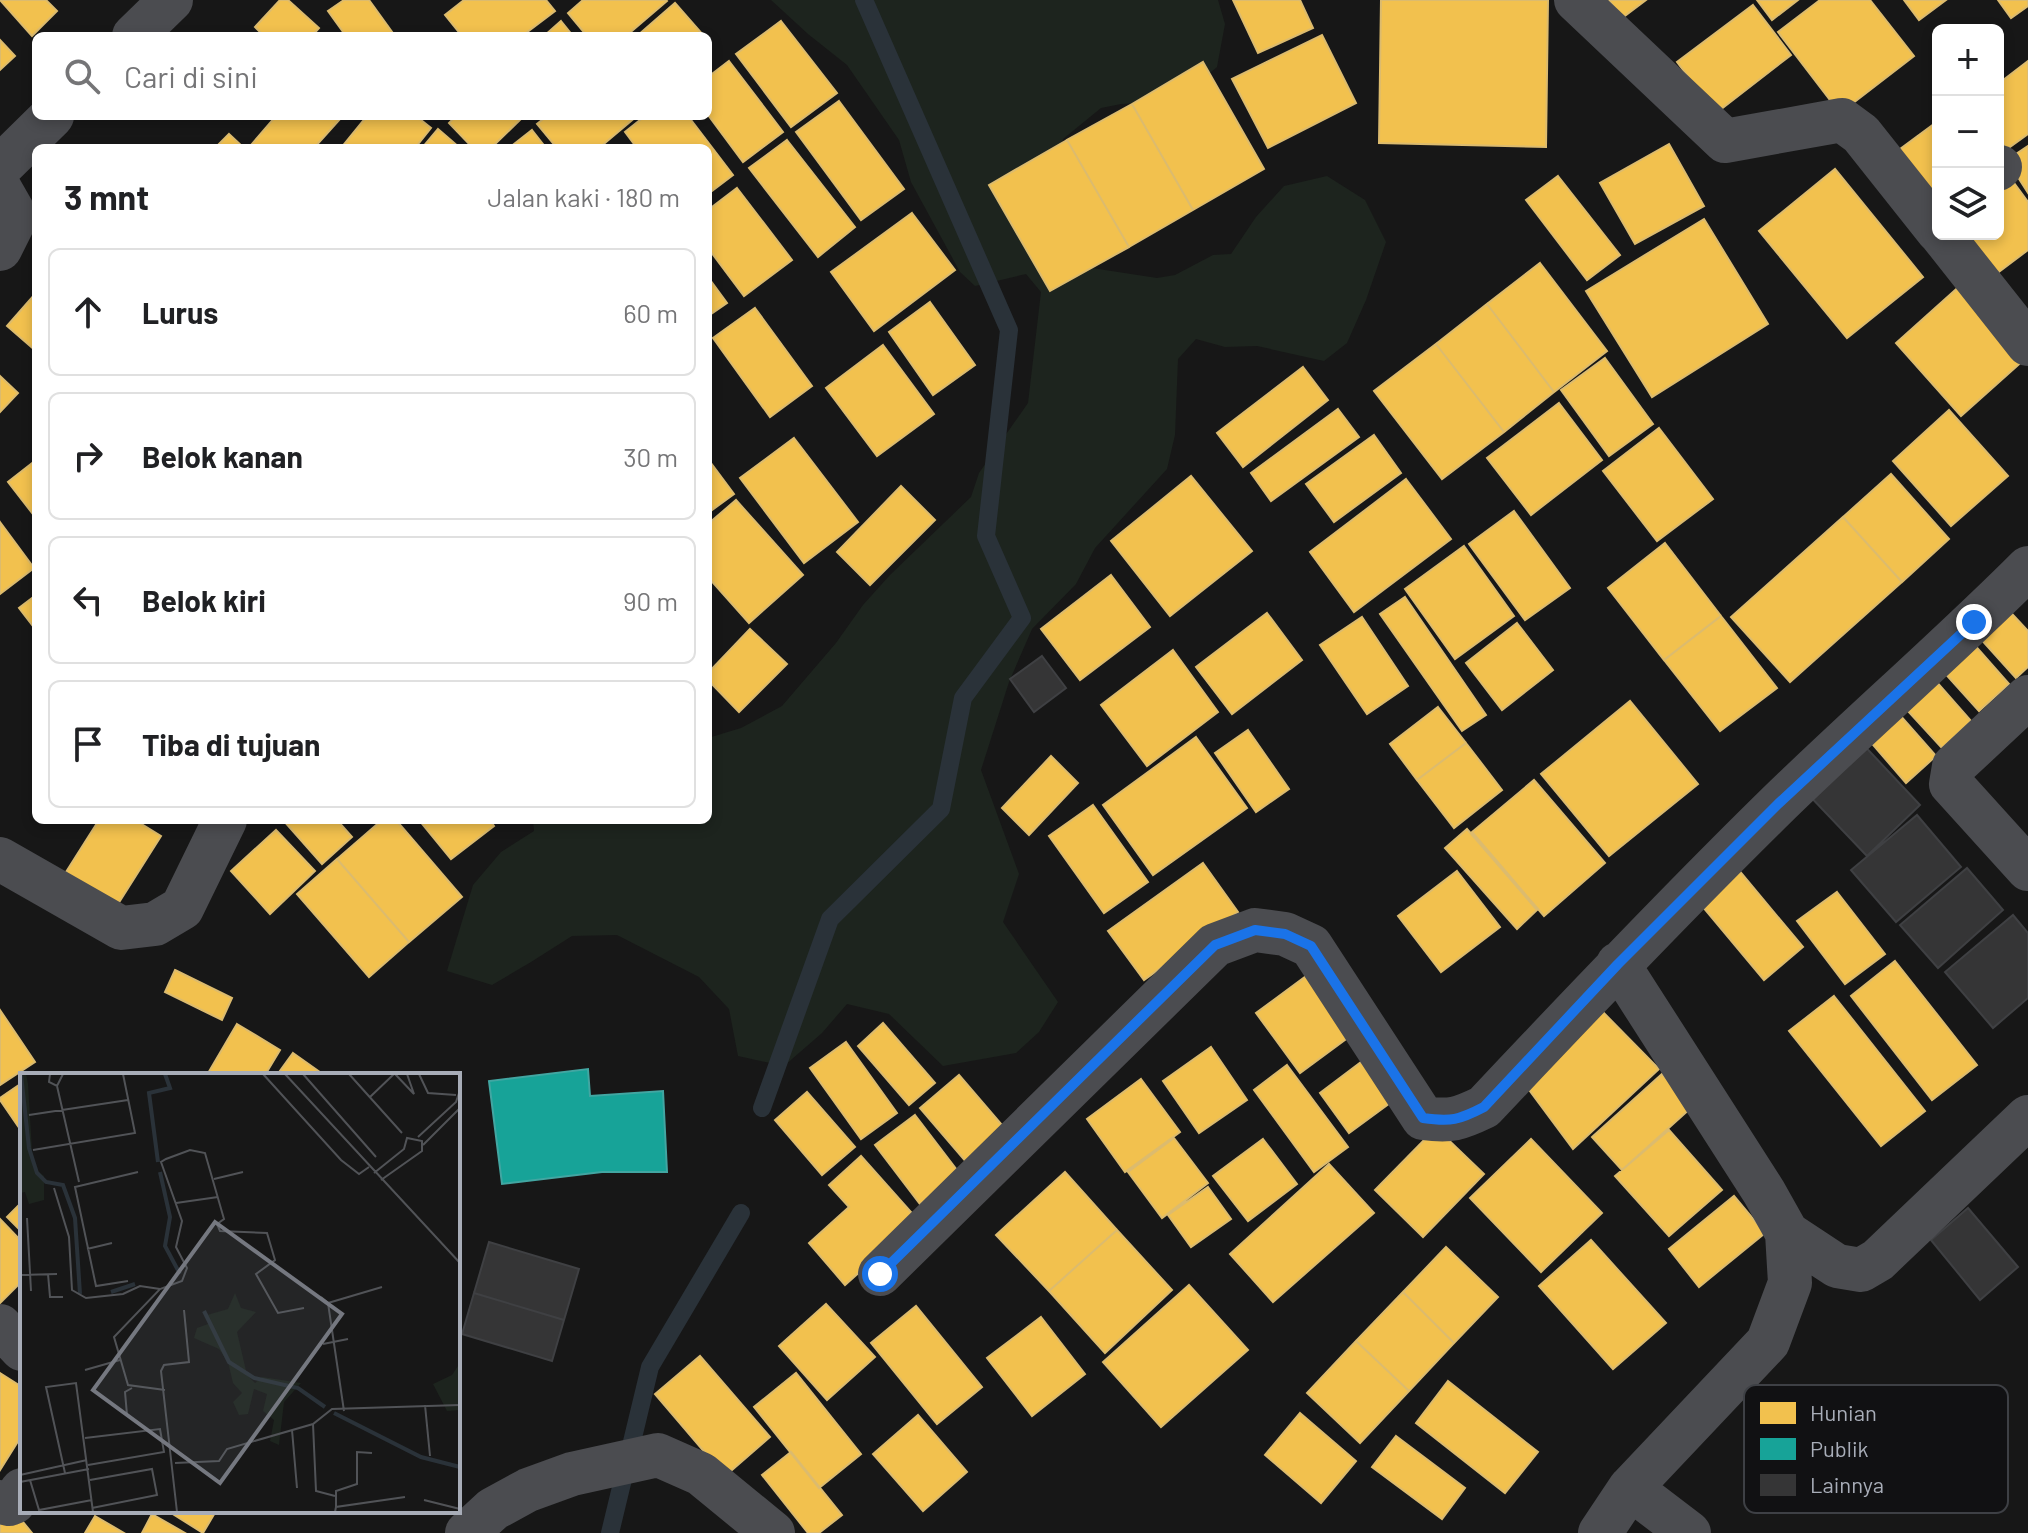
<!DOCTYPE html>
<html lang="id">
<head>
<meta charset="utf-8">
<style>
	:root { --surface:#fff; --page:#f2f2f2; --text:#202124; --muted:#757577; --line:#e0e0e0 }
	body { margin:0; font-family:Barlow,sans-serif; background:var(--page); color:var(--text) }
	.controls { position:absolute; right:24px; top:24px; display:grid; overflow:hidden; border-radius:12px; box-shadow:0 4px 12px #0003 }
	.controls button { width:72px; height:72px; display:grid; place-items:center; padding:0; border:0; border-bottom:2px solid var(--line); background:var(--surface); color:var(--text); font:40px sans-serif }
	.stop { position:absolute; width:24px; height:24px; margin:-18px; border:6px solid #1a73e8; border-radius:50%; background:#fff }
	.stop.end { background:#1a73e8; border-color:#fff; box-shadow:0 2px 8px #0008 }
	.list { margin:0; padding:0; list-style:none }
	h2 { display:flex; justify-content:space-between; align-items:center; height:104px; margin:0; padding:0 32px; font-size:34px }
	h2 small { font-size:26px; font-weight:400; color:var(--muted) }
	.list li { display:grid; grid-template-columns:52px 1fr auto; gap:24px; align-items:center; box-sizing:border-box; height:128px; margin:0 16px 16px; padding:0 16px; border:2px solid var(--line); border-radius:12px }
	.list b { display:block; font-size:30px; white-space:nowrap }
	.list em { font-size:26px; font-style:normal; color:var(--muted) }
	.icon { flex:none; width:44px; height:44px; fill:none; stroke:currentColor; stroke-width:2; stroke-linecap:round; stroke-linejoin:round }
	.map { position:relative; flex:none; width:2028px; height:1533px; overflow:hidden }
	.search { position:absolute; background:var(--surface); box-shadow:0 4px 12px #0003; left:32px; top:32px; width:680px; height:88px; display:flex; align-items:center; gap:20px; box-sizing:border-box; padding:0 28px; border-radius:12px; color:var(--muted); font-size:30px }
	.panel { position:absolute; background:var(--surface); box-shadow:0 4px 12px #0003; left:32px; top:144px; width:680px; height:680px; border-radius:12px }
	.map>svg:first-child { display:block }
	.green { fill:#1d241e }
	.homes { fill:#f2c14e; stroke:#dcbb6e; stroke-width:2 }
	.public { fill:#17a398; stroke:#42a6a2; stroke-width:2 }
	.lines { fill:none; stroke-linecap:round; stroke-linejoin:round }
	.stream { stroke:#2a3239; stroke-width:18 }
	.building { fill:#353536; stroke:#3f4043; stroke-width:2 }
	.minor { stroke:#4b4c50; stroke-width:44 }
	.route { stroke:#1a73e8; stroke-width:10 }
	.inset-river { fill:none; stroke:#2a3239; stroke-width:4 }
	.inset-road { fill:none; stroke:#515357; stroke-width:2 }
	.view { fill:#757880; fill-opacity:0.15; stroke:#757880; stroke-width:4 }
	.inset-edge { fill:none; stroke:#a8adb8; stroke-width:4 }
	.key { fill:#111113; stroke:#3e4045; stroke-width:2 }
	.key-label { font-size:22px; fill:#a8adb8 }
</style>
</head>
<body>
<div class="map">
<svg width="2028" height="1533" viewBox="0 0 2028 1533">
	<rect width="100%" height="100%" fill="#171717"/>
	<path class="green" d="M771,0H1218L1225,24L1217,67L1177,101L1121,104L1101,108L1063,139L1056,166L1057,238L1092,268L1157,278L1175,275L1213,255L1231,254L1256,217L1284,186L1327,176L1365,200L1386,242L1366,300L1347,343L1324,361L1257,346L1225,347L1196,339L1178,359L1175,435L1167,469L1095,548L1076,584L1032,629L1009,682L981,770L1019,874L1003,922L1058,1002L1039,1032L1016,1053L943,1066L889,1014L847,1004L822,1033L784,1066L738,1056L729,1009L699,977L617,935L572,936L531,962L492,985L447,971L473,885L501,852L534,831L533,820H708V738L741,728L782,706L836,643L863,605L890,575L971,497L979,473L1028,403L1041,292L1026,274L975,286L960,272L911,182L899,140L847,65L808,34Z"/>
	<path class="homes" d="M0,0H46L57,11L32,36Z
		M280,0H288L319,28L312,36H264L255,27Z
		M344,0H369L395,36H346L328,11Z
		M464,0H546L555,11L522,36H462L445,15Z
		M583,0H666L667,1L626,36H587L568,13Z
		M1233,0H1300L1313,28L1258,53Z
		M1381,0H1548L1546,147L1379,143Z
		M1609,0H1646L1622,18Z
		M1757,0H1798L1772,20Z
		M1820,0H1870L1914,56L1840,113L1778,32Z
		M1904,0H1946L1919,20Z
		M1998,0H2028V6L2011,18Z
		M675,3L704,36H637Z
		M1753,5L1791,55L1716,113L1677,62Z
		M561,21L573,36H544Z
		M781,21L837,93L791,127L736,54Z
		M1322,35L1356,103L1268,148L1232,79Z
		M0,40L15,56L0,70Z
		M729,61L783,132L743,162L708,115V77Z
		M2028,61V134L2007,149L1998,137V84Z
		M1203,62L1264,169L1193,210L1132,104Z
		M839,101L904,189L861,220L796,132Z
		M1132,104L1193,210L1129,247L1067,140Z
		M276,116H337L340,119L314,148H255L251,145Z
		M367,116H416L431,128L415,148H341Z
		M456,116H524L491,148H473L449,123Z
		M547,116H637L599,148H557L537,124Z
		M645,116H688L733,175L708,194V148H637L625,132Z
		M1938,121V189L1925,199L1892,155Z
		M438,129L460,148H422Z
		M532,130L546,148H509Z
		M229,134L244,148H215Z
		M787,140L855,227L818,257L749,168Z
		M1067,140L1129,247L1050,291L989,185Z
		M1669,144L1704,206L1635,244L1600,183Z
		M2028,146V193L2007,160Z
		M1835,169L1923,277L1847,338L1759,231Z
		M2006,172L2028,202V250L1992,277L1961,234H1998V178Z
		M1558,176L1620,255L1587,280L1526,200Z
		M737,188L792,260L744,296L708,248V210Z
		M912,213L955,270L874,331L831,272Z
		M1704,219L1768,324L1652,397L1586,291Z
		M1540,263L1607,351L1554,392L1487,304Z
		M708,277L727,303L708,316Z
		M1962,284L2027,357L1961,416L1896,343Z
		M36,293V351L7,326Z
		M930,302L975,365L933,395L889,332Z
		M1487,304L1554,392L1504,432L1436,344Z
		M755,308L812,386L770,417L713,338Z
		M1436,344L1504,432L1442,479L1374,391Z
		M883,345L934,414L877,456L826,388Z
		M1605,358L1653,424L1609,456L1561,390Z
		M1303,367L1328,400L1243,467L1217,433Z
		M0,376L18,393L0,412Z
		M1559,403L1602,460L1531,515L1487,458Z
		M1338,409L1359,437L1271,501L1251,473Z
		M1949,410L2008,476L1951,526L1893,461Z
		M1659,428L1713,499L1657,541L1603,471Z
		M1374,435L1401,473L1334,522L1306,484Z
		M794,438L858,522L804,563L740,478Z
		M708,459L734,494L708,513Z
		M36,460V518L8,482Z
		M1891,474L1949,539L1902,582L1843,517Z
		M1191,476L1252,551L1170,616L1111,541Z
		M1406,479L1451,539L1354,612L1310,552Z
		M901,486L935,520L870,585L837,552Z
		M736,500L803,575L749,623L708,577V524Z
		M1514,511L1570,588L1525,620L1469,544Z
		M1843,517L1902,582L1790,682L1731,617Z
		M0,522L34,568L0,594Z
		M1665,543L1721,616L1664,660L1608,588Z
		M1464,546L1514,616L1455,659L1405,589Z
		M1111,575L1150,627L1080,680L1041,629Z
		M36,595V630L19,608Z
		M1405,597L1486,715L1462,731L1380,614Z
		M2000,601L2028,631V667L2016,678L1970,627Z
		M1267,613L1302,660L1232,714L1196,667Z
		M1721,616L1777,688L1720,731L1664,660Z
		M1362,617L1408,686L1367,714L1320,645Z
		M1517,623L1553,670L1502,710L1466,663Z
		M750,629L787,664L739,712L708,680V673Z
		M1964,633L2009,684L1979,711L1933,660Z
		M1173,650L1218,712L1147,766L1101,705Z
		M1927,671L1971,721L1942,748L1896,698Z
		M1630,701L1698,784L1609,856L1541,774Z
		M1891,705L1936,756L1906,783L1862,732Z
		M1438,707L1466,743L1417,780L1390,744Z
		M1248,730L1289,789L1256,812L1215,753Z
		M1196,737L1247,808L1153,875L1103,805Z
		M1466,743L1502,790L1454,828L1417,780Z
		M1051,756L1078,783L1029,835L1002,808Z
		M1534,780L1605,863L1544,916L1472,832Z
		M1093,805L1148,882L1104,913L1049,836Z
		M99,820H135L161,836L113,912L61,880Z
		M283,820H337L352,837L322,864Z
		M382,820H396L462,897L409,942L337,859Z
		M419,820H490L494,826L451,859Z
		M1467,829L1537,910L1517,929L1445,848Z
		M276,830L315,871L270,914L231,871Z
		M337,859L409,942L369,977L297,894Z
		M1203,863L1238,912L1144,980L1108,931Z
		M1737,868L1803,947L1764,980L1698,901Z
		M1457,871L1500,927L1441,972L1398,916Z
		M1837,892L1885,954L1845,984L1797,921Z
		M1895,961L1977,1065L1932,1100L1851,996Z
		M175,970L232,998L222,1020L165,992Z
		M1313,971L1357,1031L1300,1073L1256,1013Z
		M1834,996L1925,1111L1881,1146L1789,1031Z
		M1597,1006L1659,1069L1573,1149L1521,1079Z
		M0,1010L35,1062L0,1085Z
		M883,1023L935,1083L909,1105L858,1046Z
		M237,1024L280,1050L265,1075H207Z
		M846,1042L897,1113L861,1139L810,1068Z
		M1211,1047L1247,1100L1199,1133L1163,1081Z
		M1377,1050L1405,1092L1349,1133L1320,1093Z
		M293,1053L324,1075H277Z
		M1287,1065L1348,1147L1314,1172L1254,1090Z
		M1662,1074L1692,1107L1622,1170L1592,1137Z
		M959,1075L1007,1131L968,1164L920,1108Z
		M1141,1079L1180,1132L1125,1172L1087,1119Z
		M22,1083V1132L0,1100V1098Z
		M807,1092L855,1147L822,1175L775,1120Z
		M915,1115L960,1174L920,1204L875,1145Z
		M1436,1128L1484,1174L1423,1237L1375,1190Z
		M1669,1130L1722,1190L1669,1236L1615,1176Z
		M1174,1138L1208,1183L1162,1218L1128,1172Z
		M1263,1139L1297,1184L1248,1221L1213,1176Z
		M1531,1139L1602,1213L1541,1272L1470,1198Z
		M861,1156L918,1220L845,1285L809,1243L849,1207L829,1185Z
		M1329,1164L1374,1213L1273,1302L1230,1254Z
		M1065,1172L1117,1230L1049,1291L996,1235Z
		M1208,1187L1231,1219L1191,1247L1168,1215Z
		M1734,1196L1765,1233L1699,1287L1669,1249Z
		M22,1202V1232L7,1217Z
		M0,1219L22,1242V1281L0,1303Z
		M1117,1230L1172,1290L1105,1353L1049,1291Z
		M1591,1240L1666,1323L1613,1369L1539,1286Z
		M1446,1247L1498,1297L1454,1343L1403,1292Z
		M1189,1285L1248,1350L1161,1427L1103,1362Z
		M1403,1292L1454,1343L1409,1391L1356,1341Z
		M826,1304L875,1357L827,1400L779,1346Z
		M916,1306L982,1387L937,1424L871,1343Z
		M1041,1317L1085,1374L1032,1416L987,1358Z
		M1356,1341L1409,1391L1360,1443L1307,1393Z
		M700,1356L770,1437L725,1476L655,1394Z
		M0,1373L22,1387V1435L0,1470Z
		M796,1373L861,1454L819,1488L754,1407Z
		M1448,1381L1538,1452L1505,1493L1416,1423Z
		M1300,1413L1356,1461L1321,1503L1265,1455Z
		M918,1415L967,1472L923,1511L873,1454Z
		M1396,1436L1465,1488L1442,1519L1372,1467Z
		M791,1452L842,1515L819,1533H808L762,1475Z
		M14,1511L32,1533H0V1522Z
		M168,1511H216L203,1533Z
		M152,1514L185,1533H142Z
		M95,1516L124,1533H85Z"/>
	<path class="public" d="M588,1069L590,1096L663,1091L667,1172H602L502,1184L489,1081Z"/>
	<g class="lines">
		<path class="stream" d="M762,1108L830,919L941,809L963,698L1022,618L986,536L1009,330L864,0
			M610,1533L650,1367L741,1213"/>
	</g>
	<path class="building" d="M1042,656L1066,688L1034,712L1010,679Z
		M1858,739L1920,805L1867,856L1804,790Z
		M1917,815L1961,867L1896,922L1851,870Z
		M1967,868L2003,910L1938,968L1900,925Z
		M2013,915L2028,933V998L1993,1028L1945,972Z
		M1968,1208L2018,1267L1980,1300L1931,1240Z
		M489,1242L579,1269L564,1320L474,1293Z
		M474,1293L564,1320L552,1361L462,1334Z"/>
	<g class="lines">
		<path class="minor" d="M1576,0L1725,141L1842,120L1861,134L1938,231
			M134,36L171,0
			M0,167L52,116
			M1998,169L2000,167
			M0,189L16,217L0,249
			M1941,234L2028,344
			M2028,697L1954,766L1951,784L2028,869
			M0,859L121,928L155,924L182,908L225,820
			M1787,1233L1837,1266L1861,1270L1878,1260L2028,1117
			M880,1274L1215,945L1255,930L1285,934L1311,946L1423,1118C1451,1122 1459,1119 1484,1107C1580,1005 1676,904 1776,806C1859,725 1946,650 2028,568
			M0,1326L22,1349
			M1630,1488L1689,1533
			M0,1502L9,1504L14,1502L22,1490
			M467,1533L493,1509L528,1490L572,1474L658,1455L701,1474L773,1533
			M1600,1533L1630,1488L1768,1342L1790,1283L1787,1233L1764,1192L1618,964"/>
	</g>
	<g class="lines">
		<path class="route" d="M880,1274L1215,945L1255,930L1285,934L1311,946L1423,1118C1451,1122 1459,1120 1484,1107L1618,964L1778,804L1974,622"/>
	</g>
	<g transform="translate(20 1073)">
		<rect width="440" height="440" fill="#171717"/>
		<path d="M0,1H6L8,11L13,94L24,103V127L9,131L5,119L0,120ZM215,220L221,235L236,239L217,259L227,302L235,310L242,304L281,310L264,329L259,372L250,368L254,347L243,338L247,321L234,316L228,341L219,342L213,329L222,320L213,310L208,289L199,276L174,265L177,255L188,251L187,242L208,236ZM440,290V337L427,338L413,311L432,302Z" fill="#1d241e"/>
		<path class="inset-river" d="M1,1L9,75L17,100L26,109L43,112L55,145L60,221M138,89L129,20L150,15L145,1M140,99L150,144L145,173L160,201M91,219L115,211M184,238L209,289L234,305L278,315L305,334M314,340L401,384L440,394"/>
		<path class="inset-road" d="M30,1L29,9L37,13L43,1M243,1L321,87L339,101L349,94M265,1L440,190M283,1L356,84M329,1L382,60M375,1L394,21L387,1M399,1L408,20L436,22M37,13L59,109M350,24L374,1M9,42L108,27M398,64L436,29L440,17M403,72L440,35M13,77L115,60L103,1M354,100L384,76L387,65L402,68V78L361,107M194,106L223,99M34,115L49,164L52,217L66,225L103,221L120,213L140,216M156,130L198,124M7,145L11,218M67,176L92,170M28,201L30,224H43M0,202L37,201M108,208L76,213L55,114L118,99M301,224L308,230L324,338M308,230L362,214M303,271L328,266M65,297L100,287M145,317L108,312L94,264L140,216L162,208L167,195L156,174L162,148L141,89L146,86L170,77L185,80L204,146L197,151L200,158L247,160L255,187L236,201L258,240L284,235M405,332L410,383M107,342L105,319L112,315M293,351L296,418L315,423M272,357L277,415M65,365L140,356L144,379L68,392M155,390L199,388L207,376L293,351L312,336L440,332M45,400L26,314L56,310L73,439M0,402L67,387M10,407L19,437L72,427M70,407L132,396L137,422L72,435M0,409L69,396M404,427L440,436M316,434V418L337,411V379L352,380M157,439L141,298L144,292L169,289L164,237M315,439L316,434L385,424"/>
		<path class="view" d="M195,149L322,241L200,410L73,317Z"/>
		<rect width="440" height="440" class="inset-edge"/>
	</g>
	<rect x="1744" y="1385" width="264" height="128" rx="12" class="key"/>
	<rect x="1760" y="1402" width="36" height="22" fill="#f2c14e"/>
	<rect x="1760" y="1438" width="36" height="22" fill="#17a398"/>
	<rect x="1760" y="1474" width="36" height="22" fill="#353536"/>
	<g class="key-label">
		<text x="1810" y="1421">Hunian</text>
		<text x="1810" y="1457">Publik</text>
		<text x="1810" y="1493">Lainnya</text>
	</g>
</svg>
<div class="controls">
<button>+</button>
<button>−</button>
<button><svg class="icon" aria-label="layers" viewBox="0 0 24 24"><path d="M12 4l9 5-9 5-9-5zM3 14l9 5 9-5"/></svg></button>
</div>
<div class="stop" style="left:880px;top:1274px"></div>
<div class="stop end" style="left:1974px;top:622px"></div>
<div class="search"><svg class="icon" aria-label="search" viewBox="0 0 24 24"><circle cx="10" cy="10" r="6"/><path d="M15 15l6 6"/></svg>Cari di sini</div>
<section class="panel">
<h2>3 mnt<small>Jalan kaki · 180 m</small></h2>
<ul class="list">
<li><svg class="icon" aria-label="ahead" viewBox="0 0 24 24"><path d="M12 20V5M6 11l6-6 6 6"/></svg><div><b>Lurus</b></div><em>60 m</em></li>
<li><svg class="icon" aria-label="right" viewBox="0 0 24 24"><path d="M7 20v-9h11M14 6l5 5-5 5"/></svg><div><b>Belok kanan</b></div><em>30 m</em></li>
<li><svg class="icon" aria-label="left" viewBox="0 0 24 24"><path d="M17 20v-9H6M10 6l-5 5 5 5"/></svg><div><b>Belok kiri</b></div><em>90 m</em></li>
<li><svg class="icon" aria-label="arrive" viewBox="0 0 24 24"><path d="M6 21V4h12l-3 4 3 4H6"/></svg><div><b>Tiba di tujuan</b></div></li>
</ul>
</section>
</div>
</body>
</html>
